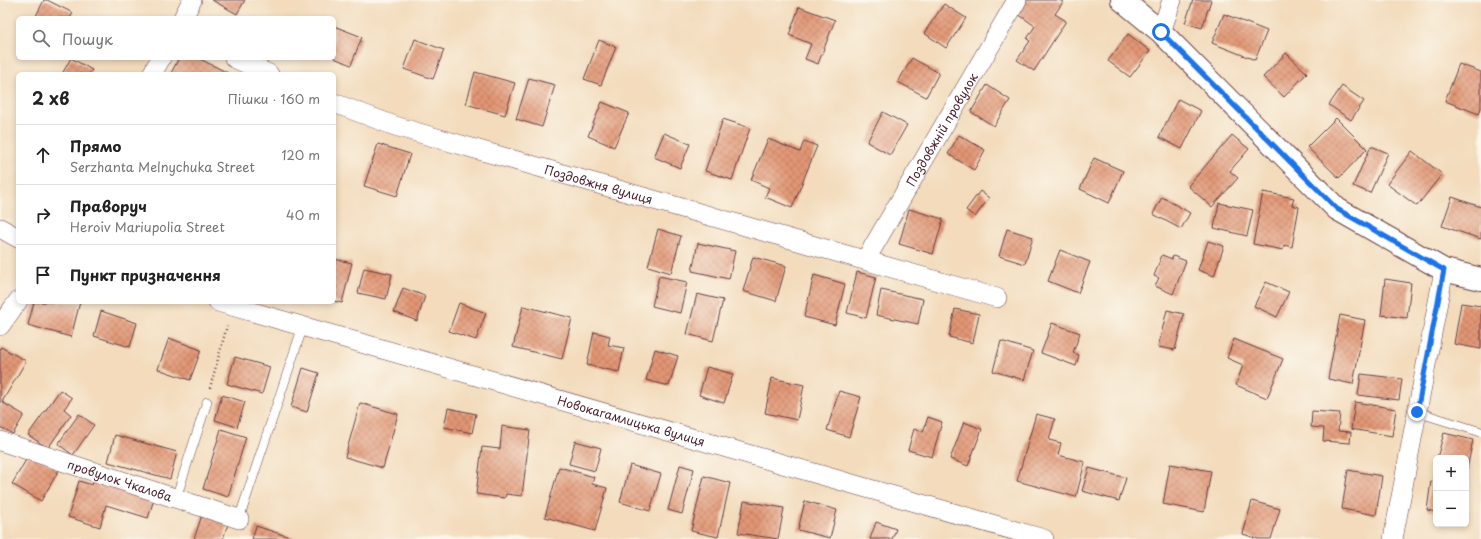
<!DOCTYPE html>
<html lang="uk">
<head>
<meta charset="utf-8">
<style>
	:root { --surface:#fff; --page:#f6f6f6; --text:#222; --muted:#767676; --line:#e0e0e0 }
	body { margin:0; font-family:"Playpen Sans",sans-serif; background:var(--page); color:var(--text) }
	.controls { position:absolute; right:12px; bottom:12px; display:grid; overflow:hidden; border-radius:6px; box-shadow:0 2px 6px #0003 }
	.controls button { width:36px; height:36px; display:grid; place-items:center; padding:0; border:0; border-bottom:1px solid var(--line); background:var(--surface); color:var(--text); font:20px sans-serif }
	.stop { position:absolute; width:12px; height:12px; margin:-9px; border:3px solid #1a73e8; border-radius:50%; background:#fff }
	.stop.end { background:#1a73e8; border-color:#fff; box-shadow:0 1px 4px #0008 }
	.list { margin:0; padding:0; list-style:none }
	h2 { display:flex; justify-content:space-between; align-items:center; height:52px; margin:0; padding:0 16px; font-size:17px }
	h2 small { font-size:13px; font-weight:400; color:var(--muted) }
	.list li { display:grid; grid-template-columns:26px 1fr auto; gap:12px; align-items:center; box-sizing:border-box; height:60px; padding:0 16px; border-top:1px solid var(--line) }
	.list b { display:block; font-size:15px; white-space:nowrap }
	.list p { margin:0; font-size:13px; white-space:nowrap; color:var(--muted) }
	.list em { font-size:13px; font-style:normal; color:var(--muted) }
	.icon { flex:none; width:22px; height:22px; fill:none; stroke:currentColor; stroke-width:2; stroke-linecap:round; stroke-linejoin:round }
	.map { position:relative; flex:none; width:1481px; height:539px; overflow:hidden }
	.search { position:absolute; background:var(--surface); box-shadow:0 2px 6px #0003; left:16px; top:16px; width:320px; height:44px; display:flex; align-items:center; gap:10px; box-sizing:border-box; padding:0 14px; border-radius:6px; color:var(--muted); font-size:15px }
	.panel { position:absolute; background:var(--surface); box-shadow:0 2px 6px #0003; left:16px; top:72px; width:320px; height:232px; border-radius:6px }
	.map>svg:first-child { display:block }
	.building { fill:url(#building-cross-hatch) }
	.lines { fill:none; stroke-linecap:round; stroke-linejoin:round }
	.lane-casing { stroke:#633b41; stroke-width:10 }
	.street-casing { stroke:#633b41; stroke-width:20 }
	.secondary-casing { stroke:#633b41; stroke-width:24 }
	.path { stroke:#633b41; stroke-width:2.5; stroke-dasharray:1 3; stroke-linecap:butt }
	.lane { stroke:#fff; stroke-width:9 }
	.street { stroke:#fff; stroke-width:19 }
	.secondary { stroke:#fff; stroke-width:22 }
	.route { stroke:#1a73e8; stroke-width:5 }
	.labels { text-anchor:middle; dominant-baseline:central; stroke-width:3; stroke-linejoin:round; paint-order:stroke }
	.street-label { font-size:12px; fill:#4a1f2b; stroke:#fbf7ec }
</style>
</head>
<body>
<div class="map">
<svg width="1481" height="539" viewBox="0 0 1481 539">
	<defs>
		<pattern id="building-cross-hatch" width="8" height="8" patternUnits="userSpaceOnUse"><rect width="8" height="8" fill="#e29674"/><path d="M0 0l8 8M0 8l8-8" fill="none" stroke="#b97a5f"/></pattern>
	</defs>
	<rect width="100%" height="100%" fill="#fbf7ec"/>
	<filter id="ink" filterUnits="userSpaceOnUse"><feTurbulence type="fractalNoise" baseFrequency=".025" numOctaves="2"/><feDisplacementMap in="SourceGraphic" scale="8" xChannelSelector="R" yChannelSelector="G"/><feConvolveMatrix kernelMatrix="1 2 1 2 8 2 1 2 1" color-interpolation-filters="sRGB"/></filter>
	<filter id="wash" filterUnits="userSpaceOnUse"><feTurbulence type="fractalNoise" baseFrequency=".012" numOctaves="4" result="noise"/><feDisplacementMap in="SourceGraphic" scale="16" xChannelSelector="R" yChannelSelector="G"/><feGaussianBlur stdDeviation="0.9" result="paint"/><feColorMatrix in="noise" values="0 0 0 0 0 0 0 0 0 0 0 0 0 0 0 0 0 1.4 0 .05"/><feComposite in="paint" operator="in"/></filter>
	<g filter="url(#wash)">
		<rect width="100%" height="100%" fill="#f3dbbc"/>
		<g id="blocks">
			<path class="building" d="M44,0H47L73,13L70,18H35Z
				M212,0H245L237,14Z
				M1027,0H1059L1063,2L1055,14L1066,21L1034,71L1017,60L1030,41L1027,39L1035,26L1018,14Z
				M1193,0H1211L1202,28L1185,23Z
				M944,4L966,18L946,48L924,33Z
				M799,7L835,20L818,64L805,59L811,44L789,35Z
				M1224,14L1267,31L1255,60L1212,43Z
				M334,26L362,37L351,65L334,58Z
				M1128,34L1150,51L1130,77L1108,61Z
				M415,39L444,50L433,79L404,69Z
				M599,40L616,47L601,85L584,79Z
				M1286,53L1307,73L1284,97L1263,77Z
				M71,58L92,70L89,74H62Z
				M179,58H198L230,74H173L171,73Z
				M912,58L939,73L926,97L898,82Z
				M1459,64L1481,72V108L1479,114L1445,101Z
				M475,72L515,83L505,115L466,104Z
				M529,78L555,85L542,127L516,119Z
				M987,85L1010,100L994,126L971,112Z
				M1342,86L1364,101L1351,120L1329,105Z
				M1178,99L1201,111L1182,149L1159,137Z
				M602,102L629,113L614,147L588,136Z
				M883,112L907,125L890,155L867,142Z
				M1336,118L1367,149L1339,178L1307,147Z
				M723,119L750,128L732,180L705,171Z
				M664,133L690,144L680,168L654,157Z
				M959,135L985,150L974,170L948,154Z
				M1232,135L1249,149L1230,171L1238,178L1212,207L1188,186Z
				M768,139L800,152L804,141L817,146L792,208L765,197L769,188L751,180Z
				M378,144L410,154L397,196L364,186Z
				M1371,146L1388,153L1370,193L1353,186Z
				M1412,151L1442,174L1417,206L1387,184Z
				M1094,158L1123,171L1109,203L1080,189Z
				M980,191L989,198L975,217L966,210Z
				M1263,192L1294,198L1292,205L1299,207L1292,247L1284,245L1283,250L1253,244Z
				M1162,197L1190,213L1181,229L1153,214Z
				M1452,197L1481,207V239L1442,226Z
				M1219,203L1253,210L1247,236L1214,228Z
				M909,209L943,219L933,254L899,244Z
				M658,229L681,236L671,273L648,266Z
				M1007,229L1033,237L1025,264L999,256Z
				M1208,241L1224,246L1214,276L1198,270Z
				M698,243L735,251L729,279L692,271Z
				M1060,250L1090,262L1078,293L1048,281Z
				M1162,255L1172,259L1173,256L1186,261L1173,294L1155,286L1159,278L1154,276Z
				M753,257L786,266L776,301L743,291Z
				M334,259L352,263L342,303L334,301Z
				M364,268L392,274L386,299L358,293Z
				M857,272L876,277L866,318L847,313Z
				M814,275L845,284L835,325L804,317Z
				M659,276L687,282L680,313L652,306Z
				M1385,279L1411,283L1407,318L1381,315Z
				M1266,282L1289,292L1277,317L1254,306Z
				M403,288L425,296L417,321L394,312Z
				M881,290L923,299L918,324L876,315Z
				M697,294L723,300L713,341L687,334Z
				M34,302H80L71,337L28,325Z
				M459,303L486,313L476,340L449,331Z
				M1461,303L1481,306V349L1454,344Z
				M523,306L572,318L562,359L513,347Z
				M955,309L979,314L973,343L949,337Z
				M1167,310L1184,314L1175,350L1158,347Z
				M101,311L137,323L130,347L94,336Z
				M1340,315L1365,320L1353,384L1328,379Z
				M1052,323L1080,333L1073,353L1079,355L1076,366L1041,353Z
				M594,332L610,336L608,345L624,348L619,372L587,365Z
				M169,338L201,350L190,380L158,369Z
				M1234,339L1283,359L1267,398L1236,385L1243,365L1227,358Z
				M1001,341L1033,351L1024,380L993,371Z
				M1,347L26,361L2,402L24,415L13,434L0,427V349Z
				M655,349L678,356L669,386L646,380Z
				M235,357L270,367L262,394L227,384Z
				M707,367L733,374L724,403L699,395Z
				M303,368L319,373L307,412L291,407Z
				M1361,374L1402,379L1399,400L1358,395Z
				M772,378L804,385L797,420L765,413Z
				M60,390L72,398L64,409L71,415L48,448L28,435Z
				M839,391L861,397L849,437L827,430Z
				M222,395L245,402L237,427L215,420Z
				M1355,402L1396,409L1392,436L1351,429Z
				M360,403L398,414L383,468L345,457Z
				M448,408L476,414L472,433L444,427Z
				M1312,411L1340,413L1338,431L1351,432L1350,443L1323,441L1324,428L1311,427Z
				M79,414L94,425L73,455L58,444Z
				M1036,414L1055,419L1049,440L1061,443L1058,455L1085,462L1076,497L1017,481Z
				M928,417L942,422L932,457L908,450L914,429L923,432Z
				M964,422L982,429L968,466L950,459Z
				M502,426L530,430L522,496L506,494L505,498L476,494L482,447L500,449Z
				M221,429L246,437L228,497L203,489Z
				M1444,433L1473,440L1467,469L1466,458H1437Z
				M115,435L177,452L170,479L108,462Z
				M575,441L601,448L595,471L569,464Z
				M30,453L59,470L41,501L12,484Z
				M1170,464L1211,471L1204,512L1163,504Z
				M630,465L661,474L650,511L620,502Z
				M680,465L694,469L682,514L668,510Z
				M559,467L594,477L592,484L607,488L595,531L545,517Z
				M1089,468L1126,478L1119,501L1082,491Z
				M1348,470L1382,476L1376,515L1342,509Z
				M95,474L156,493L148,518L106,505L100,527L68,517L79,481L92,485Z
				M704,476L730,483L718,537L691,531Z
				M1431,481L1436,482V512L1427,510Z
				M744,501L784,508L778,539L738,533Z
				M805,501L837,510L830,538L798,530Z
				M1252,501L1280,509L1271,539H1258L1243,534Z
				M203,512L229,521L223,539H194Z
				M876,522L896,529L892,539H870Z
				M256,526L296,539H252Z"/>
		</g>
	</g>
	<g filter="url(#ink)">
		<use href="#blocks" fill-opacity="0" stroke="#633b41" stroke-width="1"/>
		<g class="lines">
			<defs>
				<path id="lane" d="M1417,412L1481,432
					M176,498L207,402
					M239,519L303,326"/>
				<g id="street">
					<path d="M183,18L192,0"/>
					<path d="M1161,32L1172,0"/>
					<path d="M234,58L269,74"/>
					<path d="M152,74L161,58"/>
					<path id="s1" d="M334,103L395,126L997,298"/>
					<path d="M0,228L18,238"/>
					<path id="s2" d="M866,259L1017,0"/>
					<path id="s3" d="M218,302L1044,539"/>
					<path d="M0,326L18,301"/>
					<path id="s4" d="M0,441L239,519"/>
					<path d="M1393,539L1444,270"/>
				</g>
				<path id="secondary" d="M1122,0L1161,32L1337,209L1444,270L1481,279"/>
			</defs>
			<use href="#lane" class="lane-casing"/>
			<use href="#street" class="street-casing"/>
			<use href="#secondary" class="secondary-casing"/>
			<path class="path" d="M210,388L227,326"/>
			<use href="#lane" class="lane"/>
			<use href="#street" class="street"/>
			<use href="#secondary" class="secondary"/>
		</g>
	</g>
	<g class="lines" filter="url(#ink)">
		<path class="route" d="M1161,32L1337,209L1444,270L1417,412"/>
	</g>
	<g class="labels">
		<g class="street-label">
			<text stroke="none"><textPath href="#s2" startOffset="150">Поздовжній провулок</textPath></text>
			<text stroke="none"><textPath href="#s1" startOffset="277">Поздовжня вулиця</textPath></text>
			<text stroke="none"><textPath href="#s3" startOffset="430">Новокагамлицька вулиця</textPath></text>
			<text stroke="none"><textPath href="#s4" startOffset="126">провулок Чкалова</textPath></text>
		</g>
	</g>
</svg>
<div class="controls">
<button>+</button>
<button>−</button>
</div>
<div class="stop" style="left:1161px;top:32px"></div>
<div class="stop end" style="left:1417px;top:412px"></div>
<div class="search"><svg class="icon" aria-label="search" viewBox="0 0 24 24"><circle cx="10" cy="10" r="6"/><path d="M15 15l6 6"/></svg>Пошук</div>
<section class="panel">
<h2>2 хв<small>Пішки · 160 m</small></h2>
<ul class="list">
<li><svg class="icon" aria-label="ahead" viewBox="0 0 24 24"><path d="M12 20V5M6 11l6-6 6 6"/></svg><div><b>Прямо</b><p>Serzhanta Melnychuka Street</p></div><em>120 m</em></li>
<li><svg class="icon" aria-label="right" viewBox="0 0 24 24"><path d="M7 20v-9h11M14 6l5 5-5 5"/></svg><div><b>Праворуч</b><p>Heroiv Mariupolia Street</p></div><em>40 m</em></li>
<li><svg class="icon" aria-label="arrive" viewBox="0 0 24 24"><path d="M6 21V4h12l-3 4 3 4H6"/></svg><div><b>Пункт призначення</b></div></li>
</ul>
</section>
</div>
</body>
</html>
